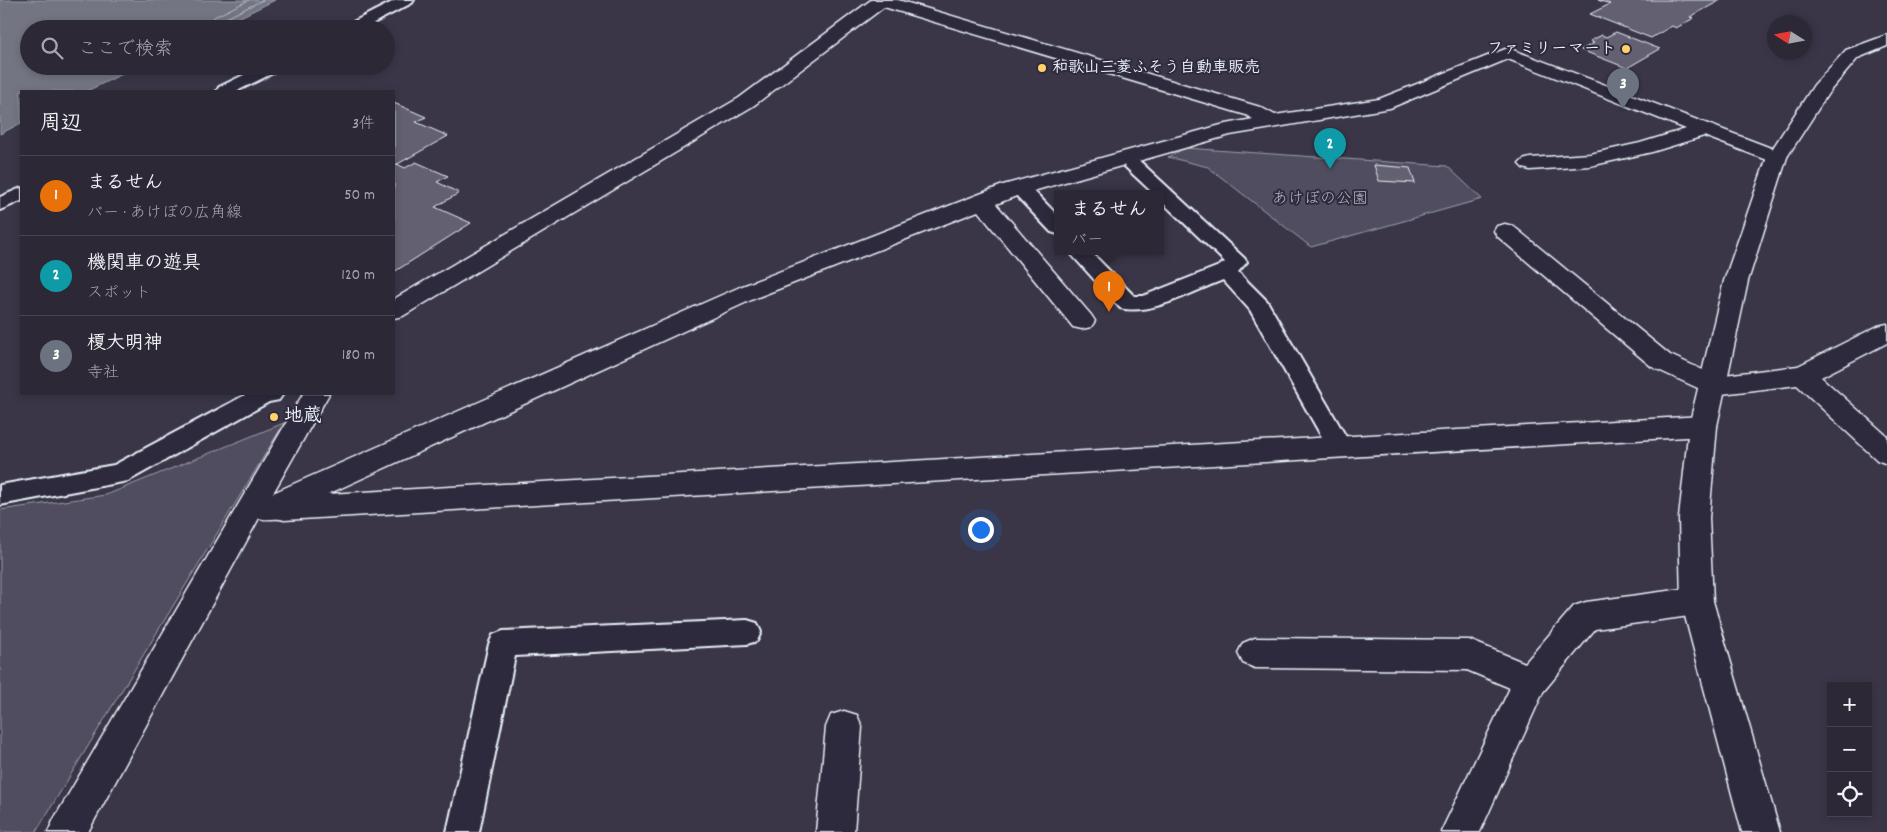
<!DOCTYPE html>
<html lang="ja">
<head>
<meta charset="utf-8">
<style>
	:root { --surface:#2c2836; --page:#383442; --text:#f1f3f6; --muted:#a6a6ad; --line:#484451; --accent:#ffd166 }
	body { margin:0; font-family:Dekko,"Klee One",sans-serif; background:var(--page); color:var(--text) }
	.controls { position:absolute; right:15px; bottom:15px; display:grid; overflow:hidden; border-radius:0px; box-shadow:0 2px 8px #0003 }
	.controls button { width:45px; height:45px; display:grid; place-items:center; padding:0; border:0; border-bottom:1px solid var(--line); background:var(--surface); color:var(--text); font:25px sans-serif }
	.compass { position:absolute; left:1767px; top:15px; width:45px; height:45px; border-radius:50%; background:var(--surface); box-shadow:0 2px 8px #0003; rotate:281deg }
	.you { position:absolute; left:980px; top:529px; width:18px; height:18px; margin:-12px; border:4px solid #fff; border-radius:50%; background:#1a73e8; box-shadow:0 0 0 8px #1a73e833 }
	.badge { display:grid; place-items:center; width:32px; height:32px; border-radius:50%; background:var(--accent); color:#fff; font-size:16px; font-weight:700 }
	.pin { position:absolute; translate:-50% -41px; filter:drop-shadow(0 1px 2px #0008) }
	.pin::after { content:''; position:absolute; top:26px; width:18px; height:15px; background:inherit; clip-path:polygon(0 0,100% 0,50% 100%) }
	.popup { position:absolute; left:1054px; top:190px; width:110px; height:65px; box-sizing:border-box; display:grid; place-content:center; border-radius:0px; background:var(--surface); filter:drop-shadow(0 1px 4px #0005); font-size:16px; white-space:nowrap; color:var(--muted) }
	.popup b { font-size:19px; color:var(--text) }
	.popup::after { content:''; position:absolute; left:50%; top:100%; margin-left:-10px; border:10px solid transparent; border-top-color:var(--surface) }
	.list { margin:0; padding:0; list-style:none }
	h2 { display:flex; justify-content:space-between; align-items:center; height:65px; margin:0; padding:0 20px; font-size:21px }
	h2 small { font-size:16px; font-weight:400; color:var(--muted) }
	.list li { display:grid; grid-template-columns:32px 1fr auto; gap:15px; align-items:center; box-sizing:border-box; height:80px; padding:0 20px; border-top:1px solid var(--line) }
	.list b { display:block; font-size:19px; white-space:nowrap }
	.list p { margin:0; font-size:16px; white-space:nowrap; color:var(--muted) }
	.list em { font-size:16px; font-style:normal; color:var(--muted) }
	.icon { flex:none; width:28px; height:28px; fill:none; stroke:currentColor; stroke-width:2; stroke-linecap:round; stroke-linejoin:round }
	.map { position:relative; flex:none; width:1887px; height:832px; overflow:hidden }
	.search { position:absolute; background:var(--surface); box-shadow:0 2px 8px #0003; left:20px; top:20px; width:375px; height:55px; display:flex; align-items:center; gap:12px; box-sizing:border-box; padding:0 18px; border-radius:28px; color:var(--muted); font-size:19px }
	.panel { position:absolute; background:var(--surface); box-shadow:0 2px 8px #0003; left:20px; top:90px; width:375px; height:305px; border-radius:0px }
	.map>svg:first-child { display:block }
	.green { fill:#504e5f; stroke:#9ca0ac }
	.water { fill:#737482; stroke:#a2a6b1 }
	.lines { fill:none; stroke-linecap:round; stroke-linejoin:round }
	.shore { stroke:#b9bfc9; stroke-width:1 }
	.building { fill:#636171; stroke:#e8f1f8 }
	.service-casing { stroke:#e8f1f8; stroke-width:4 }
	.minor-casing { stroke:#e8f1f8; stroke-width:3 }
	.tertiary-casing { stroke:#e8f1f8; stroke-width:3 }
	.secondary-casing { stroke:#e8f1f8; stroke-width:3 }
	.service { fill:#2f2a3d; fill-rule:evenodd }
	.minor { fill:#2f2a3d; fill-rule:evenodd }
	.tertiary { fill:#2f2a3d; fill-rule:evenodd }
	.secondary { fill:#2f2a3d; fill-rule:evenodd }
	.poi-dot { fill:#ffd166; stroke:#2f2a3d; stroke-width:2 }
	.labels { text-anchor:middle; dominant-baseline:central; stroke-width:4; stroke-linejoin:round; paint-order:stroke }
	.far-poi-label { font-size:16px; font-weight:bold; fill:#e8f1f8; stroke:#2f2a3d; text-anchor:end }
	.far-park-label { font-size:16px; fill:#b3b8c2; stroke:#2f2a3d }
	.poi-label { font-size:19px; font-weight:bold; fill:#e8f1f8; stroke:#2f2a3d; text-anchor:start }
</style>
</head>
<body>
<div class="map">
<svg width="1887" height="832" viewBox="0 0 1887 832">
	<rect width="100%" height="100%" fill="#3a3648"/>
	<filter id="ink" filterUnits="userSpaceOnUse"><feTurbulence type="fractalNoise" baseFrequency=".02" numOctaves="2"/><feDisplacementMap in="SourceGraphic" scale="10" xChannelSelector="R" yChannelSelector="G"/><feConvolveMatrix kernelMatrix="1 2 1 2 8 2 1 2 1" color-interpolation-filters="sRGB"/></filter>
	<g filter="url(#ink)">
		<path class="green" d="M1185,148L1447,166L1482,199L1311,247L1208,167L1168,157Z
			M284,423L36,832H0V510L106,495Z"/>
		<path class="water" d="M0,0H275L216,29H29V66H139L87,91H21V123L0,134Z"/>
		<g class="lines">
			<path class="shore" d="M209,29L210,22L214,17L249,0
				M215,29L218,22L263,0"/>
		</g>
		<path class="building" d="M1598,0H1721L1690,17L1694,18L1676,28L1672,26L1651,38L1590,14L1610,4Z
			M1616,32L1660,49L1627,68L1581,50L1594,43L1590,41L1602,35L1606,37Z
			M394,103L426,117L416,122L448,136L394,166Z
			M416,162L448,176L437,182L459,193L435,207L471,223L394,272V166L397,164L405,168Z
			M1374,165L1410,168L1415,183L1379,181Z"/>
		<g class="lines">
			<defs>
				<path id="service" d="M396,0H414L412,3L362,29H343L345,26Z
					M262,66H283L281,69L237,91H217L219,87Z
					M1126,153L1132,154L1244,258L1247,262L1238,272L1267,301L1352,447L1349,453L1340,456L1331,453L1250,310L1223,280C1193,291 1152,316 1120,308L1072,255L1069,251H1090L1134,296H1143L1219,266L1225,262L1160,200V193H1153L1120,162L1117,158L1120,154Z
					M1020,182L1027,184L1058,216V234L1051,232L1013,192L1011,188L1013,184Z
					M21,188V201L0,210V197Z
					M247,394H283L279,400L269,402L128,481L0,505V485L114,465Z
					M747,620L757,623L761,632L757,641L747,644L515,656L479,832H447L489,644L493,635L503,631Z"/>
				<path id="minor" d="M871,0H898L1260,107L1275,115L1379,99L1508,48L1784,153L1787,157L1784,161L1777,163L1770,161L1704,136L1652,152L1590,166L1530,170L1523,168L1519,164L1523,160L1530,158L1590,154L1640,143L1686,129L1508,59L1390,108L1230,135L1019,195L996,204L1091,315L1095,321L1091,327L1082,329L1073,327L978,211L758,297L328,494L1703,416L1713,419L1717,426L1713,433L1703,436L284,520C275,517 268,521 259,518L88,832H48L54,819L303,394H329L273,493L740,287L1003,185L1221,125L1253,119L1246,115L884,7L753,106L403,316L394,318V299L739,98Z
					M1505,224L1513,226L1670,355L1716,376L1798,366L1878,326L1887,324V343L1821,377L1887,436V464L1877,460L1797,385L1713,395L1652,367L1497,236L1494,231L1497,226Z
					M1697,587L1708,591L1713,601L1708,611L1697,615L1595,629L1543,692L1480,832H1441L1510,688L1467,670L1255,668L1243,663L1238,653L1243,643L1255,638L1469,640L1525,663L1574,606L1586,602Z
					M844,711L857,715L862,727L854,832H816L826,727L831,715Z"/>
				<path id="tertiary" d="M1887,35V46L1858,58L1829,92L1787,157L1748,281L1717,426L1709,518L1713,601L1780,832H1742L1681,601L1679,518L1689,426L1724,281L1767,157L1814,85L1846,50Z"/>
				<path id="secondary" d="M874,0H891L889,4H876Z"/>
			</defs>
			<use href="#service" class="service-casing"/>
			<use href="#minor" class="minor-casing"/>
			<use href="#tertiary" class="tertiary-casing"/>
			<use href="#secondary" class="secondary-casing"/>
			<use href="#service" class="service"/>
			<use href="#minor" class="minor"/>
			<use href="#tertiary" class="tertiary"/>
			<use href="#secondary" class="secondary"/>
		</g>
	</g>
	<g class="poi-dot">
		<circle cx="1626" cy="49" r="5"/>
		<circle cx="1042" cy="68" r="5"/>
		<circle cx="274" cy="417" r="5"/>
	</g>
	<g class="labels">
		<g class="far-poi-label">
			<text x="1616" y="49">ファミリーマート</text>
			<text x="1052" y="68" text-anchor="start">和歌山三菱ふそう自動車販売</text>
		</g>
		<g class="far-park-label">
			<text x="1320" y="199">あけぼの公園</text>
		</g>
		<g class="poi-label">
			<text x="284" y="417">地蔵</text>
		</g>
	</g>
</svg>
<div class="controls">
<button>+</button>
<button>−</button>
<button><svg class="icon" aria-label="locate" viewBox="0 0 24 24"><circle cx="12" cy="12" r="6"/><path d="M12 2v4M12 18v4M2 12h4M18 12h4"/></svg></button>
</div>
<svg class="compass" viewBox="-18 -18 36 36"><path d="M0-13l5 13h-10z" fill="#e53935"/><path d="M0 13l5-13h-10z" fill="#a6a6ad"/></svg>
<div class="you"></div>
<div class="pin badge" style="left:1109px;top:312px;background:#e8710a">1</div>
<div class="popup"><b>まるせん</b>バー</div>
<div class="pin badge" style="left:1330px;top:169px;background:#0f9aa8">2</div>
<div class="pin badge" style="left:1623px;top:109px;background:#6b7280">3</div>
<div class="search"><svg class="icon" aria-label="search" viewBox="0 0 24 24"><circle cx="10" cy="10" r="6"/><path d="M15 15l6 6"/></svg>ここで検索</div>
<section class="panel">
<h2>周辺<small>3件</small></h2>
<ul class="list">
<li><span class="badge" style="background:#e8710a">1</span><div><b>まるせん</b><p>バー · あけぼの広角線</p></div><em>50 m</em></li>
<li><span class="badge" style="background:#0f9aa8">2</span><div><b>機関車の遊具</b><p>スポット</p></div><em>120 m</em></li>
<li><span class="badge" style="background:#6b7280">3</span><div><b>榎大明神</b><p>寺社</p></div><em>180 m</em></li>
</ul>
</section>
</div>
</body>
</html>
